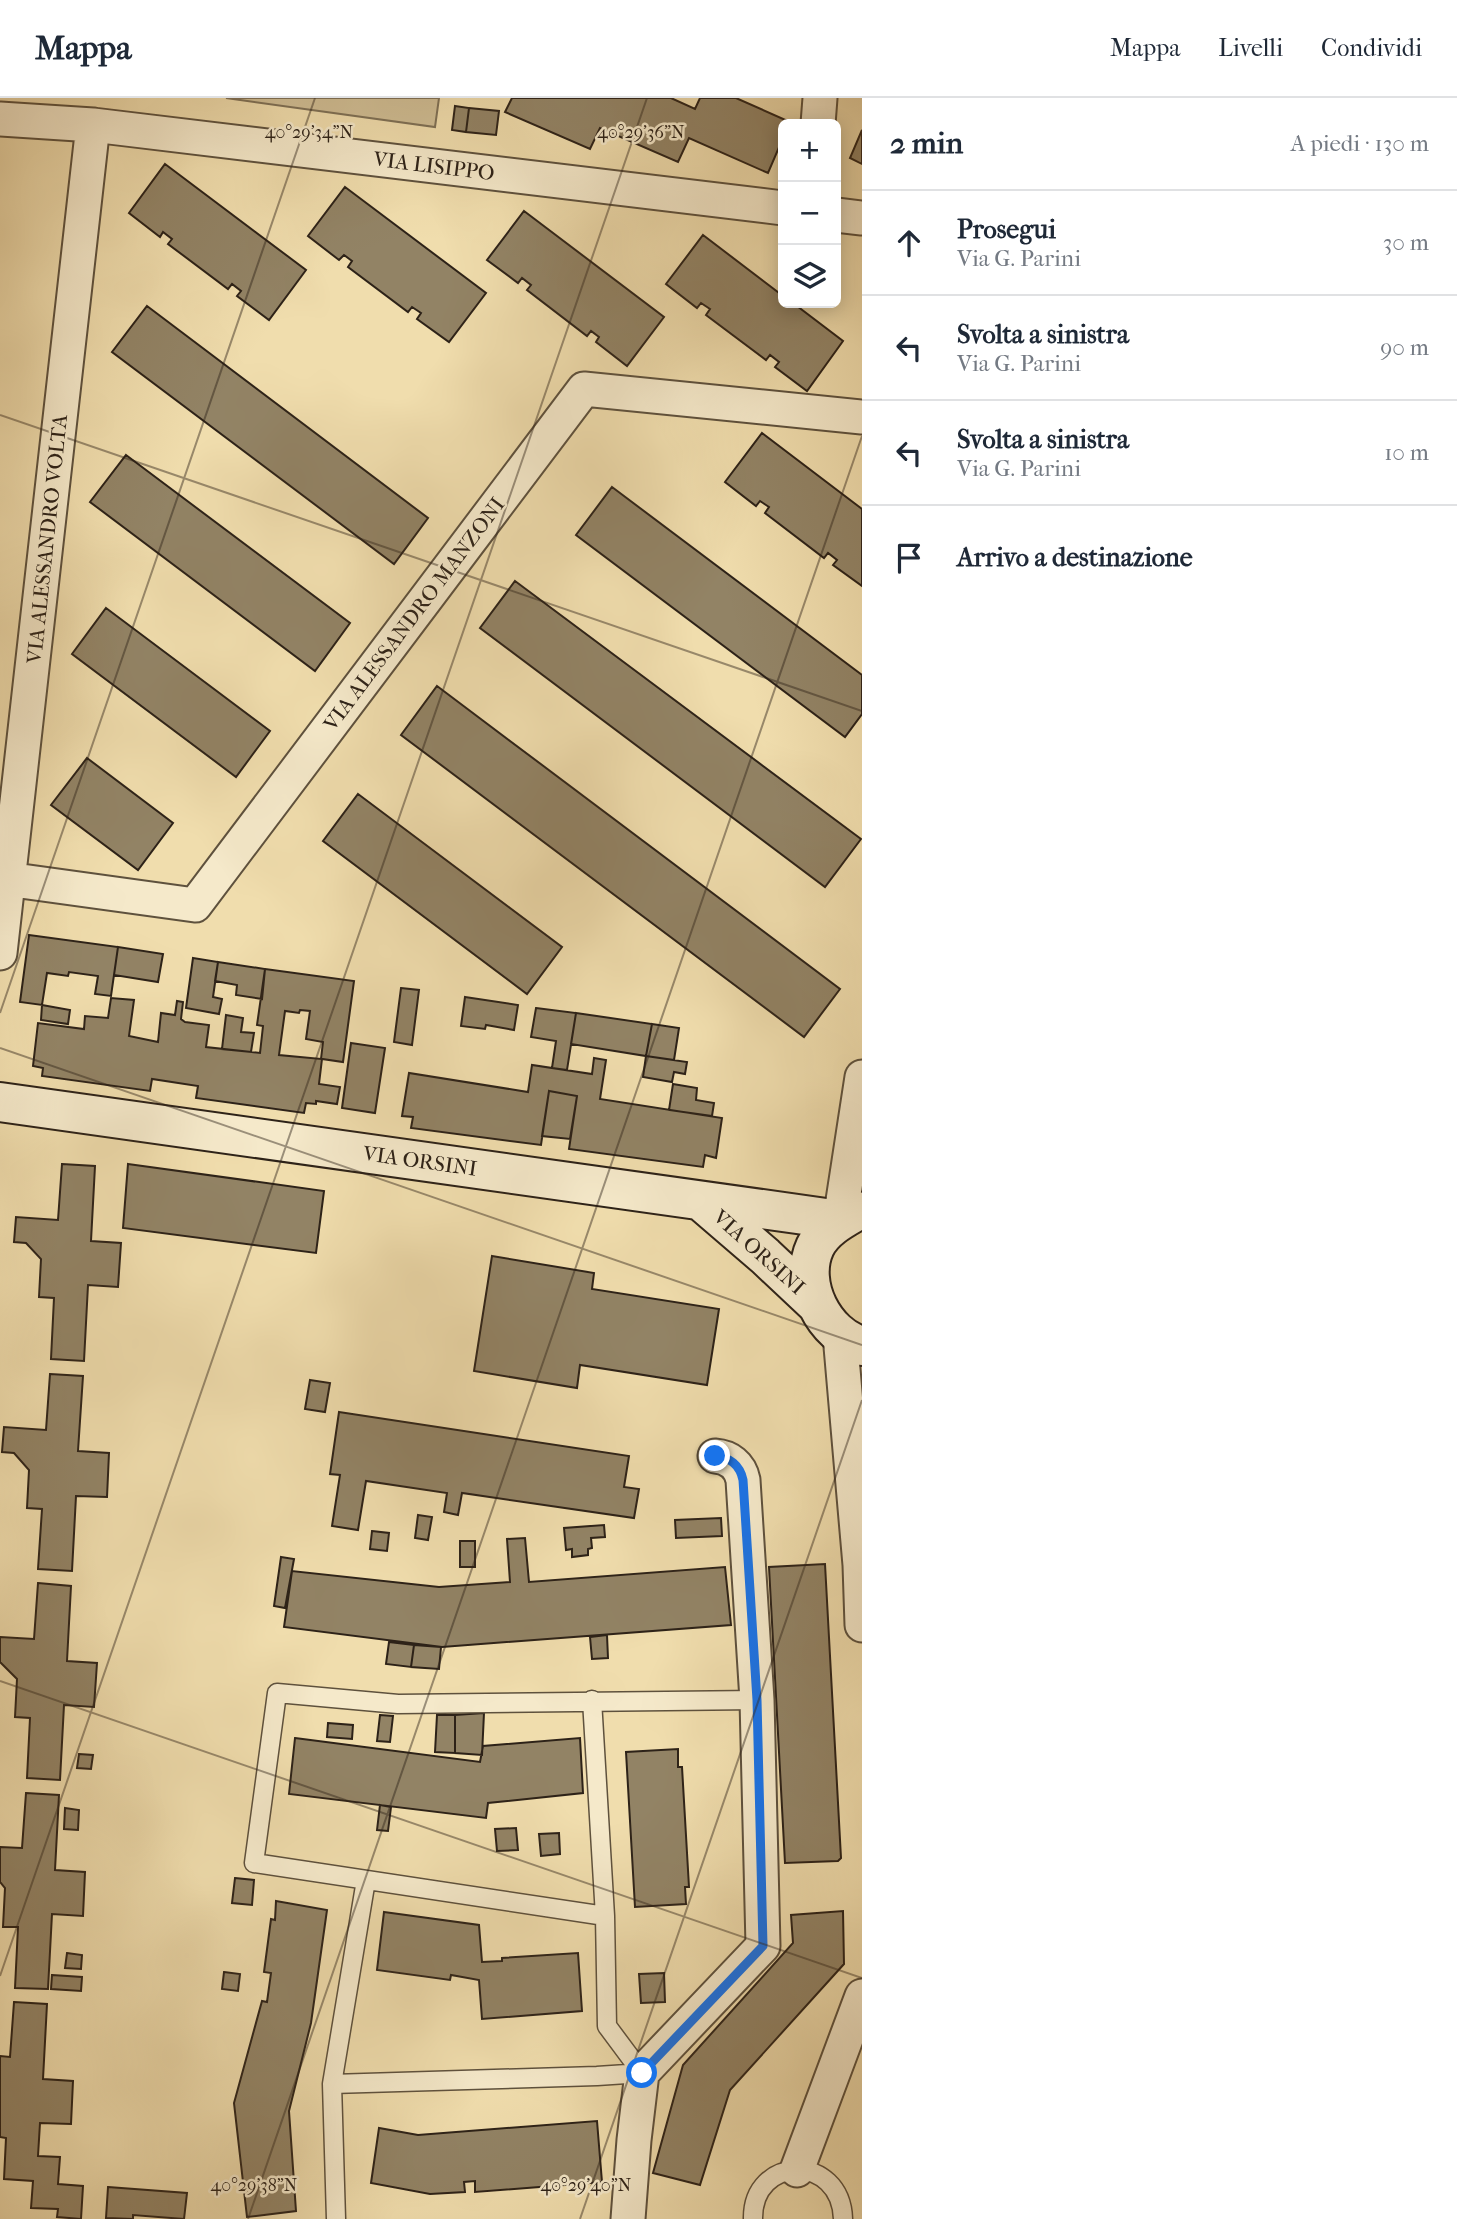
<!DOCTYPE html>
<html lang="it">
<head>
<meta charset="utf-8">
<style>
	:root { --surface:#fff; --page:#f2f2f3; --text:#1f2937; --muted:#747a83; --line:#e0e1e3 }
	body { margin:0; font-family:"IM FELL French Canon",serif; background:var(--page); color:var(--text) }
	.controls { position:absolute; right:21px; top:21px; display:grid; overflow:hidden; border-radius:10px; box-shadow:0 4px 18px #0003 }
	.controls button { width:63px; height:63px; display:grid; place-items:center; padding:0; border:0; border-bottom:2px solid var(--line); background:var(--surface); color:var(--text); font:35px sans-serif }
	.stop { position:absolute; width:21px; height:21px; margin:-16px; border:5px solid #1a73e8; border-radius:50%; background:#fff }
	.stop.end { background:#1a73e8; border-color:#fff; box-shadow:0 2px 7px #0008 }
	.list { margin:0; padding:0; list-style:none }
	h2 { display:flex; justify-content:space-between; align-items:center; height:91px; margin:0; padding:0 28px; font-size:30px }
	h2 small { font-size:23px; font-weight:400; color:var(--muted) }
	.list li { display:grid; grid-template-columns:46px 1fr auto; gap:21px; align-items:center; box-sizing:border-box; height:105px; padding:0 28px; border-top:2px solid var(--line) }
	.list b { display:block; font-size:26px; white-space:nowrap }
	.list p { margin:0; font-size:23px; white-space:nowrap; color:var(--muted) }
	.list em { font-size:23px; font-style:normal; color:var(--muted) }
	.icon { flex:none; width:38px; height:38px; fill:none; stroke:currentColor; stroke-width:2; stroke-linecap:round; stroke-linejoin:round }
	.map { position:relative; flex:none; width:862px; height:2121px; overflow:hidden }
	header { display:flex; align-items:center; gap:42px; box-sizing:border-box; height:98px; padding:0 35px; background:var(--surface); border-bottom:2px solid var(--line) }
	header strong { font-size:33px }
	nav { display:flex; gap:38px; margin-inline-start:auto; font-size:24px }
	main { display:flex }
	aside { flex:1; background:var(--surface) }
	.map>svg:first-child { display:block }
	.green { fill:#cfbd94; stroke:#7e7056; stroke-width:2 }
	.building { fill:#928365; stroke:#2d2218; stroke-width:2; fill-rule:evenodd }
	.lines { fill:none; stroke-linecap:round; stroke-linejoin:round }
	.service-casing { stroke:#5e513d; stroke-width:21 }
	.minor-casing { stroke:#5e513d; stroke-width:37 }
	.secondary-casing { stroke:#2d2218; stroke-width:42 }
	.service { stroke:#f5e9ca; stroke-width:18 }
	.minor { stroke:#f5e9ca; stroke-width:33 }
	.secondary { stroke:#f5e9ca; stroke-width:38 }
	.route { stroke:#1a73e8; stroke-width:9 }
	.ticks { fill:none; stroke:#2d2218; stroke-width:2; stroke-opacity:0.45 }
	.labels { text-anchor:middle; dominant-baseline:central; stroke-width:5; stroke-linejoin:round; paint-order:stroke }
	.street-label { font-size:21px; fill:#2d2218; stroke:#f5e9ca }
	.ticks-label { font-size:18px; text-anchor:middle; fill:#2d2218; stroke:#f5e9ca; stroke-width:5; stroke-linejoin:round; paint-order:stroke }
</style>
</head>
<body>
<header>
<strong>Mappa</strong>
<nav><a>Mappa</a><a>Livelli</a><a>Condividi</a></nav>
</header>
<main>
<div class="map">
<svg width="862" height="2121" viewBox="0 0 862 2121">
	<rect width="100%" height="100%" fill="#f0ddad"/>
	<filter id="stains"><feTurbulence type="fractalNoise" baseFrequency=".00286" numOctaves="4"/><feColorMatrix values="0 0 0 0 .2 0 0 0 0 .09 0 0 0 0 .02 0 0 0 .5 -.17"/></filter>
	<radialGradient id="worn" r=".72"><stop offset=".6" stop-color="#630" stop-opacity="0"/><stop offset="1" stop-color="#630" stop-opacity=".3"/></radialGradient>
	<path class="green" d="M226,0H439L435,29Z"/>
	<path class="building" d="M512,0H671L695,11L700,0H736L790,24L789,26H783V40L768,75L689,40L678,64L600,30L590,51L505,14Z
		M455,8L469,10L466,34L452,32Z
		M469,10L499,13L496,37L466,34Z
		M862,32V66L850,60Z
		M165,66L306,172L269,222L237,198L241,193L232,186L228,191L168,146L172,141L163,134L160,139L129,115Z
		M345,89L486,195L449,244L417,221L421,215L412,209L408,214L348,169L352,163L344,157L339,162L308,138Z
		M524,113L664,219L627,268L596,244L599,239L591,233L587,238L527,192L531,187L522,180L518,185L487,162Z
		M703,137L783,198V205H793L843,243L807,293L775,269L779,264L770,257L766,262L706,217L710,211L701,205L697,210L666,186Z
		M147,208L428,420L394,466L112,254Z
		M762,335L862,411V488L833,467L837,462L828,455L824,460L765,415L769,409L760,403L756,408L725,384Z
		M126,357L350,525L315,573L90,404Z
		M612,389L862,577V616L845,639L576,437Z
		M515,483L861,741L825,789L480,530Z
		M106,510L270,633L236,679L72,556Z
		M437,588L840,891L804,939L401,637Z
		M87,660L173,725L138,772L51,707Z
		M358,696L562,849L527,896L323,743Z
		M29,837L118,849L111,898L95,896L98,878L69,874L68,878L47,875L42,907L20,904Z
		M118,849L163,856L158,884L114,877Z
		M193,860L218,864L213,899L222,901L219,916L186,910Z
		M218,864L265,871L262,901L236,897L237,887L215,883Z
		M265,871L354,883L343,964L322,961L319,986L340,989L337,1006L316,1003V1006L306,1005L304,1015L196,1000L198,988L152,981L150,993L42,978L43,970L33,968L38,925L84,931L85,918L108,920L111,900L134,902L129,938L158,944L161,915L175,917L177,903L183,904L181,921L185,924L209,927L206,949L260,955L263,928L257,927ZM300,912L310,913L306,941L323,944L321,961L279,957L285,913L299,915Z
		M401,890L419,892L412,947L394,944Z
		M465,899L518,907L514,932L486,927L485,931L461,928Z
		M42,907L70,912L68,926L41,922Z
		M536,910L576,915L567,972L552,970L556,943L531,939Z
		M576,915L652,926L646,958L571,946Z
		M226,917L243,920L241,934L254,935L251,954L222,951Z
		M652,926L679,930L674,962L646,958Z
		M351,945L385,950L375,1015L342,1010Z
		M646,958L687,964L685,976L674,974L672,984L643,979Z
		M594,960L606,962L600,1001L722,1020L716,1060L705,1057L703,1069L569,1051L577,998L549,993L541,1047L411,1030L413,1019L402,1018L409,975L528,994L532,967L592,976Z
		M673,986L697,990L696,1002L714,1005L712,1018L669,1012Z
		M549,993L577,998L570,1041L542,1038Z
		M62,1066L95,1068L91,1143L121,1145L118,1189L88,1187L84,1263L51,1261L54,1200L39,1199L41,1161L26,1145L14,1144L16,1119L58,1122Z
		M128,1066L324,1093L316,1155L123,1130Z
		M492,1158L594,1175L592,1191L719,1211L707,1287L580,1267L577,1290L474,1273Z
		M50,1276L83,1278L78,1353L109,1355L107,1399L76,1398L72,1473L38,1471L42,1411L27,1410L29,1372L14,1355L2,1354L4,1329L46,1332Z
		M310,1282L330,1285L325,1314L305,1311Z
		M339,1314L629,1358L624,1389L639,1391L634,1420L462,1395L458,1417L444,1414L447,1395L366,1383L358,1432L332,1428L340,1377L330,1376Z
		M418,1417L432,1419L428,1442L415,1440Z
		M721,1420L722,1438L676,1440L675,1422Z
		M604,1427L605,1439L591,1440L592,1450L588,1451V1457L572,1459V1451L566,1452L564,1430Z
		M372,1433L389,1435L387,1453L370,1451Z
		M525,1440L529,1484L725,1469L731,1527L442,1549L284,1529L292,1473L439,1489L510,1484L507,1441Z
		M460,1443H475V1469H460Z
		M281,1459L294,1461L285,1510L274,1508Z
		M825,1466L841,1760L838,1763L785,1765L769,1469Z
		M38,1485L71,1488L67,1563L97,1565L94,1609L64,1607L60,1682L27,1680L30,1620L15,1619L17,1581L0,1564V1539L34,1541Z
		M607,1537L608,1560L592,1561L590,1539Z
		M389,1544L414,1547L411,1569L386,1566Z
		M414,1547L441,1549L439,1571L411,1569Z
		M484,1615L482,1657L455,1655V1617Z
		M380,1617L393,1618L390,1644L377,1643Z
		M437,1617H455V1655L435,1654Z
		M328,1625L353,1627L352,1641L327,1639Z
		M295,1640L480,1664L483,1648L580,1640L583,1695L488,1705L486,1720L289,1696Z
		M678,1651V1669H682L689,1789H685L686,1806L635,1809L626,1654Z
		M79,1656L93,1657L91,1671L77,1670Z
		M26,1695L59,1697L55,1772L85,1774L83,1818L52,1816L48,1891L15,1890L18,1829H3L5,1790L0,1784V1749L22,1750Z
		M380,1707L391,1709L388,1733L377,1732Z
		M65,1710L79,1712L78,1732L64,1731Z
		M516,1730L518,1752L497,1753L495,1731Z
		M559,1735L560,1756L541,1758L539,1736Z
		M235,1780L254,1782L252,1807L232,1805Z
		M276,1803L327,1812L311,1925L289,2013L296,2113L247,2119L234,2005L262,1903L267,1904L271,1875L264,1874L271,1821L275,1822Z
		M843,1813L844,1866L730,1992L700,2087L653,2075L683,1967L793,1845L791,1817Z
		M384,1814L479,1827L482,1864L502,1863V1860L578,1855L582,1913L482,1921L479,1882L451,1877L450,1882L377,1872Z
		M67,1855L82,1857L81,1871L65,1870Z
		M224,1874L240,1876L238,1893L222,1891Z
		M664,1875L665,1904L641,1905L639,1876Z
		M52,1877L82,1879L81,1893L51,1891Z
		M14,1904L47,1906L43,1981L73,1983L71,2026L40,2025L38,2058L60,2059L58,2086L83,2088L81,2121L57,2119L58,2111L31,2110L33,2083L4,2081L6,2040L0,2039V1958L10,1959Z
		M597,2023L602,2084L475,2094V2083L464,2084L465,2094L430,2096L371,2085L379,2030L418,2037Z
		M108,2089L187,2095L184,2121L133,2117V2121L106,2120Z"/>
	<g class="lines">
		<defs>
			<path id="service" d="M592,1602L605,1818L607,1928L642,1975
				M605,1818L254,1765L277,1595L398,1606L757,1602
				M332,1986L597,1978L642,1975
				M336,2121L332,1986L366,1782
				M753,2121C752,2057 841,2055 843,2121"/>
			<path id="minor" d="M0,21L93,27L783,110
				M818,26L820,0
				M836,117L862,120
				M0,780L195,807L584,291L862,319
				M0,855L93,27
				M840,1122L862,979
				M840,1237L860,1467L862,1527
				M797,2072L862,1898
				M628,2121L634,2042L642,1975L763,1848L757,1602L743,1382C740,1367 729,1359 715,1358"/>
			<path id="secondary" d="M0,1004L840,1122
				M701,1103L765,1158L816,1206
				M857,1113C841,1122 823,1132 815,1149C798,1186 824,1237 862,1248"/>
		</defs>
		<use href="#service" class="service-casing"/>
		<use href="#minor" class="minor-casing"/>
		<use href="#secondary" class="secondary-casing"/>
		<use href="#service" class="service"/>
		<use href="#minor" class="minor"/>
		<use href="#secondary" class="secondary"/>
	</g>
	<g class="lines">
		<path class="route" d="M642,1975L763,1848L757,1602L743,1382C740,1367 729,1359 715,1358"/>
	</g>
	<path class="ticks" d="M0,317L862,613M0,915L315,0M0,950L862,1247M0,1583L862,1880M0,1878L647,0M248,2121L862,338M580,2121L862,1302"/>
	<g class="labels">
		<g class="street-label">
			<text transform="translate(434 68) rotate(7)">VIA LISIPPO</text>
			<text transform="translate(47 441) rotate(-84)">VIA ALESSANDRO VOLTA</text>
			<text transform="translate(414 516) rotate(-53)">VIA ALESSANDRO MANZONI</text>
			<text transform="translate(420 1063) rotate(8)">VIA ORSINI</text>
			<text transform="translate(759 1154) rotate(42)">VIA ORSINI</text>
		</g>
	</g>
	<g class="ticks-label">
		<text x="309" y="40">40°29'34"N</text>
		<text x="641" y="40">40°29'36"N</text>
		<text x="254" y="2093">40°29'38"N</text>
		<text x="586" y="2093">40°29'40"N</text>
	</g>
	<rect width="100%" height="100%" filter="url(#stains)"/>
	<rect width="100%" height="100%" fill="url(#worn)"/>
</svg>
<div class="controls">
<button>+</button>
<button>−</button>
<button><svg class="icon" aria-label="layers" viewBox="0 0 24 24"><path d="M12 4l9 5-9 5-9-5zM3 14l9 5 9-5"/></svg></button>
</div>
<div class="stop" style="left:642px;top:1975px"></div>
<div class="stop end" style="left:715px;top:1358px"></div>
</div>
<aside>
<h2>2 min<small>A piedi · 130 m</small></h2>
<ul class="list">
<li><svg class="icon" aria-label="ahead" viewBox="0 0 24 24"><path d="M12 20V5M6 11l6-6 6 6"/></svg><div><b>Prosegui</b><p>Via G. Parini</p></div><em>30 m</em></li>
<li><svg class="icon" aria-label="left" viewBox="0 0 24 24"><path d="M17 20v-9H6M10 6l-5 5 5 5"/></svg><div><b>Svolta a sinistra</b><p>Via G. Parini</p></div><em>90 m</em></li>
<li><svg class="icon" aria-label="left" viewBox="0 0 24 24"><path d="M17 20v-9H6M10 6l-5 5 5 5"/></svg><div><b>Svolta a sinistra</b><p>Via G. Parini</p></div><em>10 m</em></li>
<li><svg class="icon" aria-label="arrive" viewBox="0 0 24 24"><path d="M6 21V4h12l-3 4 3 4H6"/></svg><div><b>Arrivo a destinazione</b></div></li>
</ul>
</aside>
</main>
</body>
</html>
